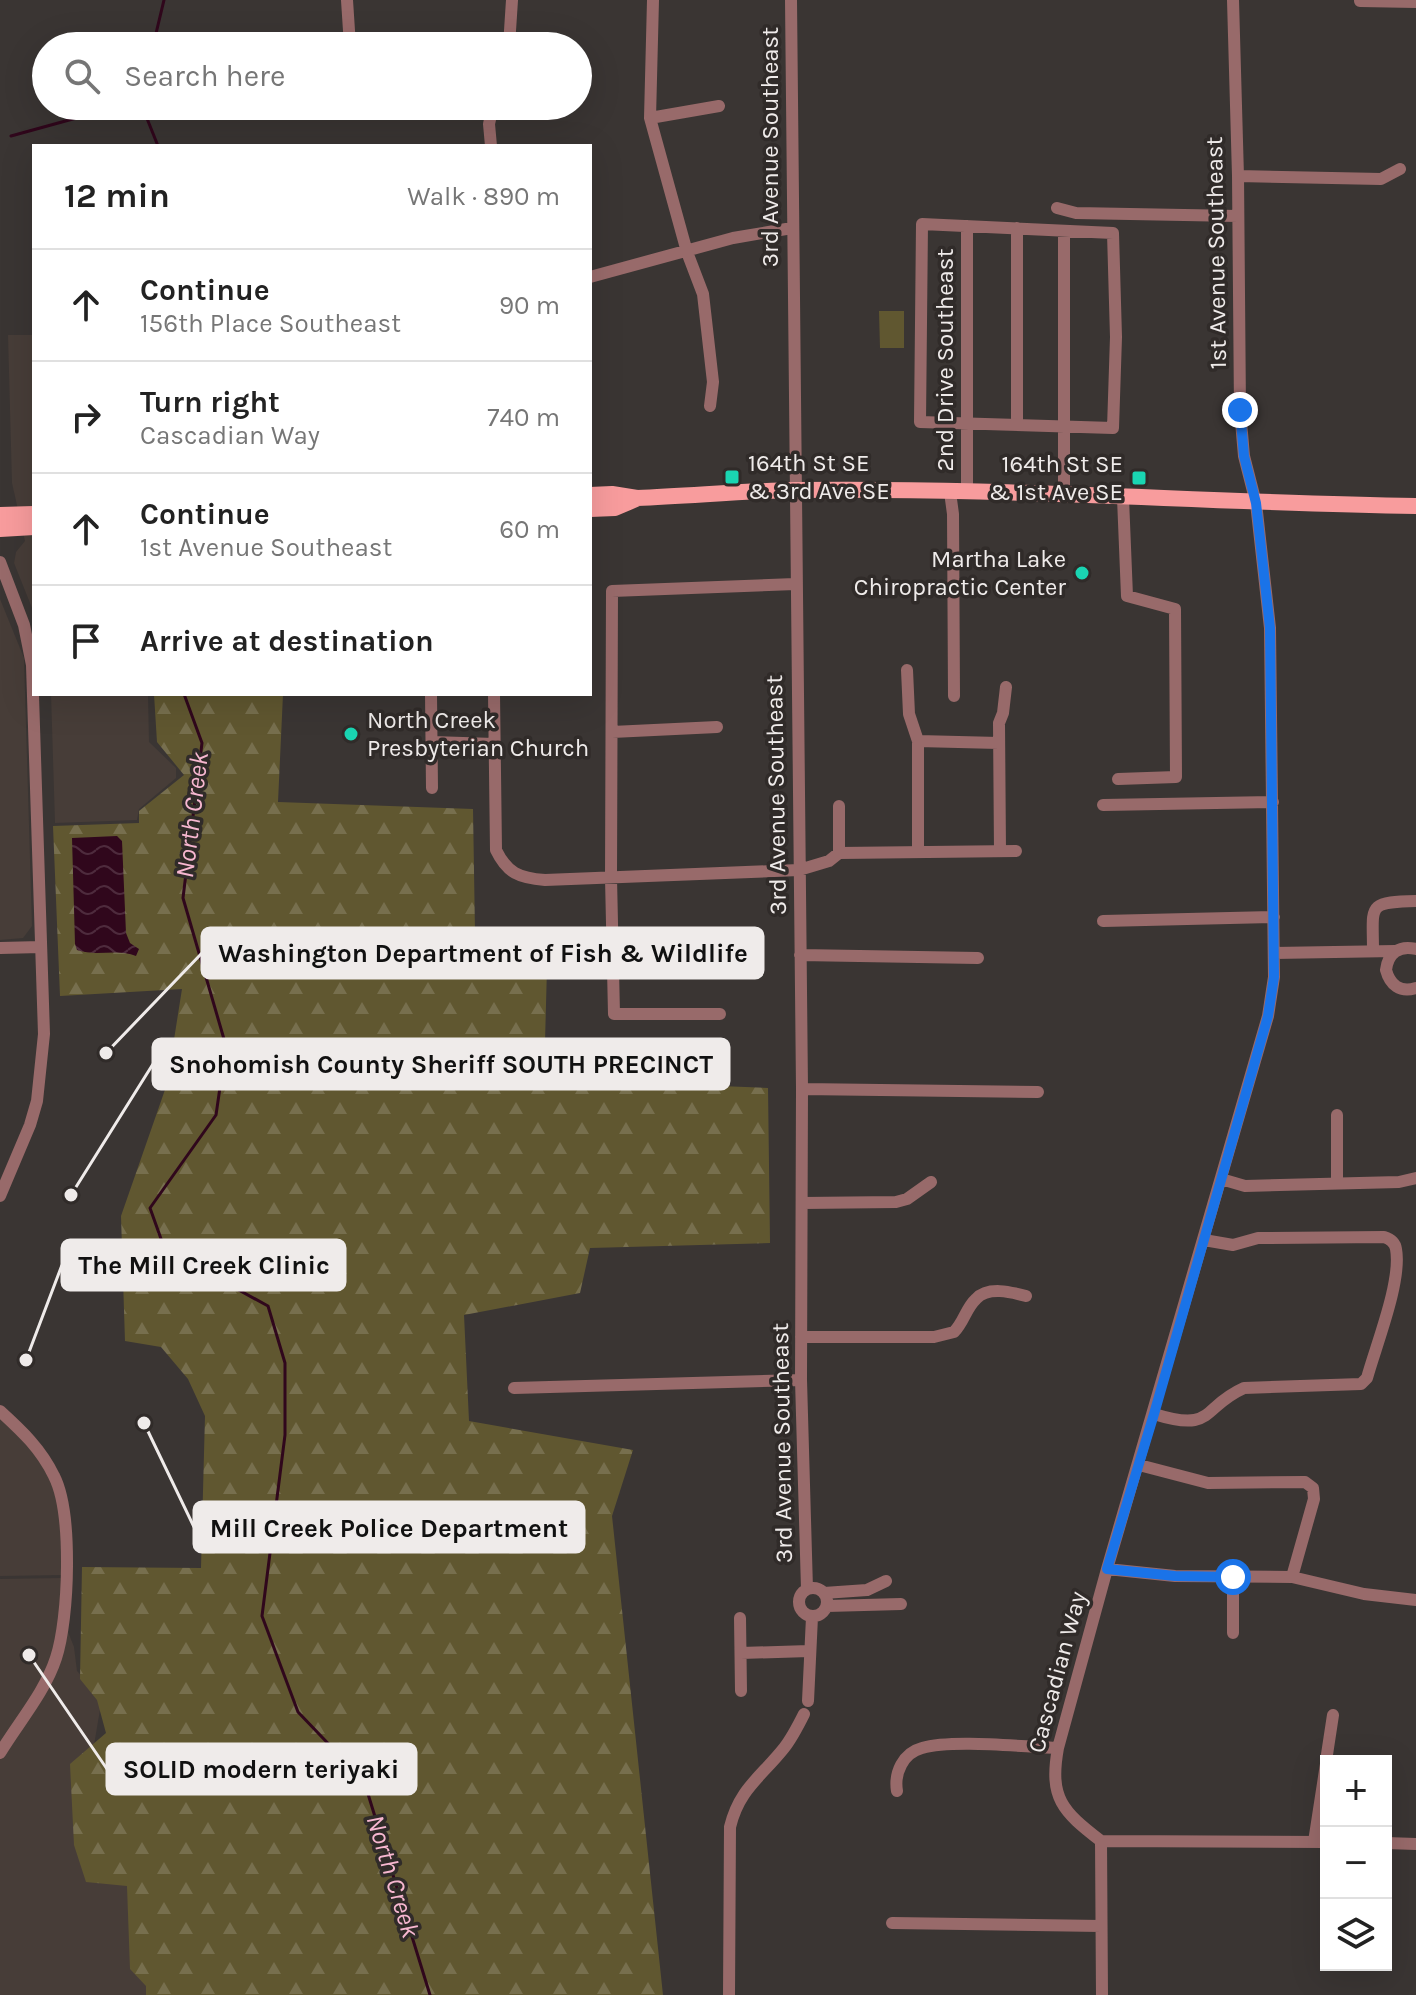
<!DOCTYPE html>
<html lang="en">
<head>
<meta charset="utf-8">
<style>
	:root { --surface:#fff; --page:#f6f6f6; --text:#222; --muted:#767676; --line:#e0e0e0 }
	body { margin:0; font-family:Karla,sans-serif; background:var(--page); color:var(--text) }
	.controls { position:absolute; right:24px; bottom:24px; display:grid; overflow:hidden; border-radius:0px; box-shadow:0 8px 32px #0002 }
	.controls button { width:72px; height:72px; display:grid; place-items:center; padding:0; border:0; border-bottom:2px solid var(--line); background:var(--surface); color:var(--text); font:40px sans-serif }
	.stop { position:absolute; width:24px; height:24px; margin:-18px; border:6px solid #1a73e8; border-radius:50%; background:#fff }
	.stop.end { background:#1a73e8; border-color:#fff; box-shadow:0 2px 8px #0008 }
	.list { margin:0; padding:0; list-style:none }
	h2 { display:flex; justify-content:space-between; align-items:center; height:104px; margin:0; padding:0 32px; font-size:34px }
	h2 small { font-size:26px; font-weight:400; color:var(--muted) }
	.list li { display:grid; grid-template-columns:52px 1fr auto; gap:24px; align-items:center; box-sizing:border-box; height:112px; padding:0 32px; border-top:2px solid var(--line) }
	.list b { display:block; font-size:30px; white-space:nowrap }
	.list p { margin:0; font-size:26px; white-space:nowrap; color:var(--muted) }
	.list em { font-size:26px; font-style:normal; color:var(--muted) }
	.icon { flex:none; width:44px; height:44px; fill:none; stroke:currentColor; stroke-width:2; stroke-linecap:round; stroke-linejoin:round }
	.map { position:relative; flex:none; width:1416px; height:1995px; overflow:hidden }
	.search { position:absolute; background:var(--surface); box-shadow:0 8px 32px #0002; left:32px; top:32px; width:560px; height:88px; display:flex; align-items:center; gap:20px; box-sizing:border-box; padding:0 28px; border-radius:44px; color:var(--muted); font-size:30px }
	.panel { position:absolute; background:var(--surface); box-shadow:0 8px 32px #0002; left:32px; top:144px; width:560px; height:552px; border-radius:0px }
	.map>svg:first-child { display:block }
	.built { fill:#473d38 }
	.green { fill:#605730 }
	.forest { fill:url(#forest-firs) }
	.water { fill:url(#water-waves) }
	.lines { fill:none; stroke-linecap:round; stroke-linejoin:round }
	.stream { stroke:#30071c; stroke-width:3 }
	.minor { stroke:#986a6a; stroke-width:12 }
	.major { stroke:#f89c9d; stroke-width:16 }
	.route { stroke:#1a73e8; stroke-width:10 }
	.poi-dot { fill:#1ad5b2; stroke:#302b29; stroke-width:3 }
	.labels { text-anchor:middle; dominant-baseline:central; stroke-width:7; stroke-linejoin:round; paint-order:stroke }
	.street-label { font-size:24px; fill:#efebea; stroke:#302b29 }
	.poi-label { font-size:24px; fill:#efebea; stroke:#302b29; text-anchor:start }
	.water-label { font-size:26px; font-style:italic; fill:#f7b7d0; stroke:#302b29 }
	.leader { fill:none; stroke:#efebea; stroke-width:3 }
	.callout-dot { fill:#efebea; stroke:#302b29; stroke-width:3 }
	.callout { fill:#efebea; stroke:#efebea; stroke-width:3 }
	.callout-label { font-size:26px; text-anchor:middle; font-weight:bold; fill:#111 }
</style>
</head>
<body>
<div class="map">
<svg width="1416" height="1995" viewBox="0 0 1416 1995">
	<defs>
		<pattern id="forest-firs" width="22" height="20" patternUnits="userSpaceOnUse" patternTransform="scale(2)"><rect width="22" height="20" fill="#605730"/><path d="M5 1l3.5 6h-7zM16 11l3.5 6h-7z" fill="#776f4e"/></pattern>
		<pattern id="water-waves" width="16" height="10" patternUnits="userSpaceOnUse" patternTransform="scale(2)"><rect width="16" height="10" fill="#30071c"/><path d="M0 5q4-4 8 0t8 0" fill="none" stroke="#4e2b3d"/></pattern>
	</defs>
	<rect width="100%" height="100%" fill="#3a3533"/>
	<path class="built" d="M8,335H34V613L14,563L16,552L25,541L12,483Z
		M0,599L24,658L32,926L23,938L0,940Z
		M51,694H148L149,742L176,768V778L139,809L137,820L55,823Z
		M0,1411L56,1480L65,1575L0,1576Z
		M62,1578L61,1614L74,1647L77,1671L102,1698L93,1751L148,1893L161,1995H0V1579Z"/>
	<path class="green" d="M879,311H904V348H880Z"/>
	<path class="forest" d="M154,694H283L278,802L473,809L475,933L548,930L544,1079L768,1088L770,1243L590,1248L580,1293L464,1315L469,1421L633,1450L612,1516L663,1995H146V1986L130,1969L127,1886L86,1882L74,1845L70,1764L106,1733L97,1700L80,1679L82,1567L201,1568L205,1416L188,1379L161,1347L125,1341L121,1216L167,1084L182,989L60,996L53,826L139,823V811L184,775L157,742Z"/>
	<path class="water" d="M117,836L122,841L126,933L130,943L139,949L136,956C117,948 97,957 77,950L75,944L72,838Z"/>
	<g class="lines">
		<path class="stream" d="M153,46L164,0
			M142,106L158,146
			M11,136L120,106
			M184,694L202,743L183,898L226,1046L216,1115L150,1208L170,1264L226,1283L268,1306L285,1363V1435L262,1616L298,1712L364,1781L430,1995"/>
		<path class="minor" d="M347,0L350,46
			M653,0L650,118L687,252L703,294L713,382L710,406
			M791,0L802,1089L801,1380L807,1589
			M1360,1L1416,2
			M509,46L512,0
			M650,118L719,106
			M491,146L489,124L493,106
			M1238,176L1381,179L1400,169
			M1057,208L1076,213L1238,216
			M922,224L1113,233L1116,337L1113,428L920,422Z
			M967,226V493
			M590,277L733,238L792,228
			M1017,425V228
			M950,492L953,514L954,696
			M1064,496V231
			M0,562L24,625L32,665L44,1034L37,1101L30,1125L0,1196
			M907,670L909,714L918,741V851
			M431,694L432,788
			M494,694L496,850C507,873 519,878 545,880L799,870L829,861L839,853L1016,851
			M612,732L717,727
			M918,741L999,743
			M432,742L494,744
			M1118,779L1176,777L1175,609L1127,596L1123,498
			M1103,805L1273,802
			M839,806V853
			M1000,851L999,723L1003,713L1006,687
			M1103,921L1274,917
			M0,948L41,947
			M1416,949C1399,945 1388,953 1386,970C1390,985 1400,993 1416,988
			M1373,951C1373,905 1366,902 1416,901
			M1274,953L1395,951
			M800,955L978,958
			M720,1014H614L611,878L612,591L795,584
			M802,1089L1038,1092
			M1221,1179L1245,1186L1399,1182L1416,1178
			M1337,1183V1115
			M803,1203L896,1202L907,1199L931,1182
			M801,1337H934L954,1332C964,1322 966,1308 976,1299C988,1286 1011,1292 1026,1296
			M514,1388L801,1380
			M0,1411C22,1431 41,1449 54,1476C73,1513 69,1619 56,1658C45,1692 18,1723 0,1753
			M1154,1414C1215,1433 1201,1407 1244,1388L1361,1384L1367,1378C1376,1345 1402,1281 1396,1249C1395,1242 1390,1239 1384,1237L1258,1238L1233,1245L1204,1240
			M1139,1465L1208,1483L1305,1482L1313,1488L1314,1499L1292,1577
			M1107,1569L1175,1576L1292,1577L1364,1594L1416,1600
			M1233,1577V1633
			M799 1602a14 14 0 1 1 28 0a14 14 0 1 1-28 0Z
			M824,1593L867,1590L886,1581
			M827,1606L901,1604
			M740,1618L741,1691
			M741,1653L809,1651
			M808,1701L812,1617
			M1326,1761L1333,1715
			M897,1791C894,1773 903,1753 922,1748C953,1739 1023,1747 1058,1748
			M1101,1841C1062,1811 1049,1798 1058,1748L1107,1569L1268,1016L1274,977L1270,628L1256,503L1244,456L1240,410L1238,176L1233,0
			M1101,1841L1326,1842
			M1101,1841L1102,1995
			M1314,1842L1326,1764
			M1386,1843L1416,1844
			M892,1923L1101,1926
			M729,1995L730,1827C739,1789 761,1777 784,1748C792,1738 798,1726 804,1714"/>
		<path class="major" d="M590,495L612,494L637,498C690,496 743,491 795,490C1002,487 1209,503 1416,506
			M590,509L615,508L636,499
			M0,515L34,514
			M0,529L34,527"/>
	</g>
	<g class="lines">
		<path class="route" d="M1233,1577L1175,1576L1107,1569L1154,1414L1268,1016L1274,977L1270,628L1256,503L1244,456L1240,410"/>
	</g>
	<g class="poi-dot">
		<rect x="724" y="469" width="16" height="16" rx="4"/>
		<rect x="1131" y="470" width="16" height="16" rx="4"/>
		<circle cx="1082" cy="573" r="8"/>
		<circle cx="351" cy="734" r="8"/>
	</g>
	<g class="labels">
		<g class="street-label">
			<text transform="translate(770 147) rotate(-90)">3rd Avenue Southeast</text>
			<text transform="translate(1216 253) rotate(-91)">1st Avenue Southeast</text>
			<text transform="translate(945 360) rotate(-90)">2nd Drive Southeast</text>
			<text transform="translate(776 795) rotate(-91)">3rd Avenue Southeast</text>
			<text transform="translate(782 1443) rotate(-91)">3rd Avenue Southeast</text>
			<text transform="translate(1057 1672) rotate(-75)">Cascadian Way</text>
		</g>
		<g class="poi-label">
			<text x="748" y="463">164th St SE<tspan x="748" dy="28">&amp; 3rd Ave SE</tspan></text>
			<text x="1123" y="464" text-anchor="end">164th St SE<tspan x="1123" dy="28">&amp; 1st Ave SE</tspan></text>
			<text x="1066" y="559" text-anchor="end">Martha Lake<tspan x="1066" dy="28">Chiropractic Center</tspan></text>
			<text x="367" y="720">North Creek<tspan x="367" dy="28">Presbyterian Church</tspan></text>
		</g>
		<g class="water-label">
			<text transform="translate(192 815) rotate(-83)">North Creek</text>
			<text transform="translate(393 1876) rotate(73)">North Creek</text>
		</g>
	</g>
	<path class="leader" d="M106 1053L202 953M71 1195L153 1064M26 1360L62 1265M144 1423L194 1527M29 1655L107 1769"/>
	<g class="callout-dot">
		<circle cx="106" cy="1053" r="8"/>
		<circle cx="71" cy="1195" r="8"/>
		<circle cx="26" cy="1360" r="8"/>
		<circle cx="144" cy="1423" r="8"/>
		<circle cx="29" cy="1655" r="8"/>
	</g>
	<g class="callout">
		<rect x="202" y="928" width="561" height="50" rx="8"/>
		<rect x="153" y="1039" width="576" height="50" rx="8"/>
		<rect x="62" y="1240" width="283" height="50" rx="8"/>
		<rect x="194" y="1502" width="390" height="50" rx="8"/>
		<rect x="107" y="1744" width="309" height="50" rx="8"/>
	</g>
	<g class="callout-label">
		<text x="483" y="962">Washington Department of Fish &amp; Wildlife</text>
		<text x="441" y="1073">Snohomish County Sheriff SOUTH PRECINCT</text>
		<text x="204" y="1274">The Mill Creek Clinic</text>
		<text x="389" y="1537">Mill Creek Police Department</text>
		<text x="261" y="1778">SOLID modern teriyaki</text>
	</g>
</svg>
<div class="controls">
<button>+</button>
<button>−</button>
<button><svg class="icon" aria-label="layers" viewBox="0 0 24 24"><path d="M12 4l9 5-9 5-9-5zM3 14l9 5 9-5"/></svg></button>
</div>
<div class="stop" style="left:1233px;top:1577px"></div>
<div class="stop end" style="left:1240px;top:410px"></div>
<div class="search"><svg class="icon" aria-label="search" viewBox="0 0 24 24"><circle cx="10" cy="10" r="6"/><path d="M15 15l6 6"/></svg>Search here</div>
<section class="panel">
<h2>12 min<small>Walk · 890 m</small></h2>
<ul class="list">
<li><svg class="icon" aria-label="ahead" viewBox="0 0 24 24"><path d="M12 20V5M6 11l6-6 6 6"/></svg><div><b>Continue</b><p>156th Place Southeast</p></div><em>90 m</em></li>
<li><svg class="icon" aria-label="right" viewBox="0 0 24 24"><path d="M7 20v-9h11M14 6l5 5-5 5"/></svg><div><b>Turn right</b><p>Cascadian Way</p></div><em>740 m</em></li>
<li><svg class="icon" aria-label="ahead" viewBox="0 0 24 24"><path d="M12 20V5M6 11l6-6 6 6"/></svg><div><b>Continue</b><p>1st Avenue Southeast</p></div><em>60 m</em></li>
<li><svg class="icon" aria-label="arrive" viewBox="0 0 24 24"><path d="M6 21V4h12l-3 4 3 4H6"/></svg><div><b>Arrive at destination</b></div></li>
</ul>
</section>
</div>
</body>
</html>
